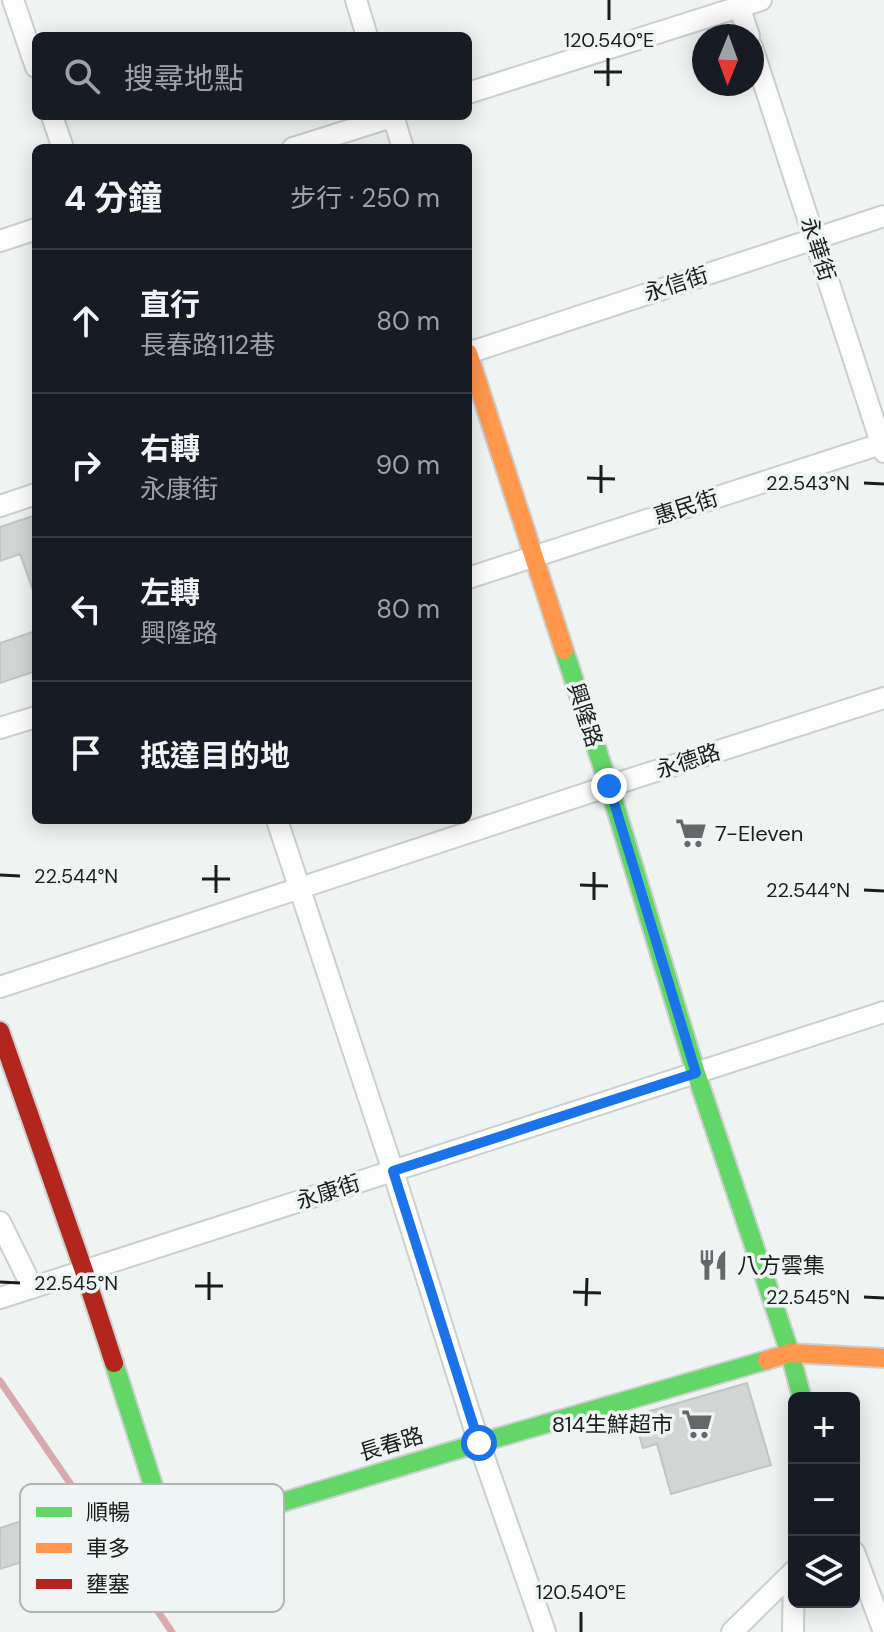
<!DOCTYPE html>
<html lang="zh-TW">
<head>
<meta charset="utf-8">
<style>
	:root { --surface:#171b24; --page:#20242c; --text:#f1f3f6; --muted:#9ea1a6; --line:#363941 }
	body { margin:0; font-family:"DM Sans","Noto Sans TC",sans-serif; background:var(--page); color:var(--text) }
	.controls { position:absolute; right:24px; bottom:24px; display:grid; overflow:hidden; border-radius:12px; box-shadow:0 4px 20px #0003 }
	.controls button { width:72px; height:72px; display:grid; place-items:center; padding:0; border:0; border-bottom:2px solid var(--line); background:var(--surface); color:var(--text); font:40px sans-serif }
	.compass { position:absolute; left:692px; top:24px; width:72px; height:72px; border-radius:50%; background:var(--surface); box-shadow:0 4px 20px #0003; rotate:181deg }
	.stop { position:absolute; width:24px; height:24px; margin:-18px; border:6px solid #1a73e8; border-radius:50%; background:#fff }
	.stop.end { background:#1a73e8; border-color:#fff; box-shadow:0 2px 8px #0008 }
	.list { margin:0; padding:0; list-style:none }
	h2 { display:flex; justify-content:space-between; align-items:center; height:104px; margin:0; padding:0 32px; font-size:34px }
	h2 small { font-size:26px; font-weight:400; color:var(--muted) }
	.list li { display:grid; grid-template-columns:52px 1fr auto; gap:24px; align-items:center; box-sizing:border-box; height:144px; padding:0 32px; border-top:2px solid var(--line) }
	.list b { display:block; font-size:30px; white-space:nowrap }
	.list p { margin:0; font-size:26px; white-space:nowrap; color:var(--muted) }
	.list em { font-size:26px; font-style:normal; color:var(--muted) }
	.icon { flex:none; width:44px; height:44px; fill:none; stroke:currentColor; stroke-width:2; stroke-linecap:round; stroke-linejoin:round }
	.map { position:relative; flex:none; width:884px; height:1632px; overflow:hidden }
	.search { position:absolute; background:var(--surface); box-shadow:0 4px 20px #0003; left:32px; top:32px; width:440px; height:88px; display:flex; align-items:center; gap:20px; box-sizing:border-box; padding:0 28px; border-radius:12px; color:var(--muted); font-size:30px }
	.panel { position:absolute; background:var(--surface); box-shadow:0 4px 20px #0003; left:32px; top:144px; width:440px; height:680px; border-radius:12px }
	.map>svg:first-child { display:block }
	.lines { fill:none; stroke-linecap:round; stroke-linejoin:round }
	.stream { stroke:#d8a9ad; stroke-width:7 }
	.building { fill:#d1d5d4; stroke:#c1c4c4; stroke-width:2 }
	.street-casing { stroke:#cbcfce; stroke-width:24 }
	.fast-casing { stroke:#cbcfce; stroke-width:22 }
	.slow-casing { stroke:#cbcfce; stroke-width:22 }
	.jam-casing { stroke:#cbcfce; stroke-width:22 }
	.street { stroke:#fdfdfd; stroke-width:20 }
	.fast { stroke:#63d668; stroke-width:18 }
	.slow { stroke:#ff974d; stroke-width:18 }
	.jam { stroke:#b3261e; stroke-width:18 }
	.route { stroke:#1a73e8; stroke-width:10 }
	.ticks { fill:none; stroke:#1b1d1d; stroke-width:3 }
	.labels { text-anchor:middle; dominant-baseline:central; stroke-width:7; stroke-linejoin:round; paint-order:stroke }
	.street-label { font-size:22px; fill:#1b1d1d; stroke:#eef5f4 }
	.poi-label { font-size:22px; fill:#1b1d1d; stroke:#eef5f4; text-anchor:start }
	.key { fill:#eef5f4; stroke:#afb4b4; stroke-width:2 }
	.key-label { font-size:22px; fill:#1b1d1d }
	.ticks-label { font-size:20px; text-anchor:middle; fill:#1b1d1d; stroke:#eef5f4; stroke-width:7; stroke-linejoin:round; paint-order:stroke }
</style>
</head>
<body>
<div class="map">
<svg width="884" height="1632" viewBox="0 0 884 1632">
	<rect width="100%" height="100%" fill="#eff4f3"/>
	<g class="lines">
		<path class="stream" d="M0,1381L172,1632"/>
	</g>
	<path class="building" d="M36,515V589L33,590L20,554L0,561V527Z
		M36,631V671L0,683V643Z
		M747,1383L771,1465L671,1494L657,1444L643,1448L633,1416Z
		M34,1517L46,1554L0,1569V1528Z"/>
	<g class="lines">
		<defs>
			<path id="street" d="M13,0L36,67
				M356,0L367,36
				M737,0L749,36
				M752,47L884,452
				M468,93L761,0
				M52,116L63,148
				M393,116L403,148
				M293,148L395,116
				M0,241L36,229
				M468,353L884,216
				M0,506L36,494
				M468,578L884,443
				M0,728L36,717
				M277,820L393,1171L479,1443L545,1632
				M0,987L609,786L884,698
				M0,1222L32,1287
				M0,1298L884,1012
				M854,1552L884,1632
				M732,1632L794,1571
				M793,1632L794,1571"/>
			<path id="fast" d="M564,650L609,786L696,1073L790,1353L802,1398
				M114,1363L161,1510L193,1529L479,1443L767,1360"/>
			<path id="slow" d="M468,353L564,650
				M767,1360L790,1353L884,1358"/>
			<path id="jam" d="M0,1031L84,1271L114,1363"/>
		</defs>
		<use href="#street" class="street-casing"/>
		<use href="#fast" class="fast-casing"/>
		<use href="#slow" class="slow-casing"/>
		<use href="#jam" class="jam-casing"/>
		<use href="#street" class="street"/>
		<use href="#fast" class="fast"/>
		<use href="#slow" class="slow"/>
		<use href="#jam" class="jam"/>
	</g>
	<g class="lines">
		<path class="route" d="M479,1443L393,1171L696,1073L609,786"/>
	</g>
	<path class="ticks" d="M609,20V0M594,72H622M608,86V58M587,478L615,479M864,483L884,484M601,493V465M0,875L20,876M202,879H230M580,885L608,886M864,890L884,891M216,893V865M594,900V872M0,1282L20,1283M195,1286H223M573,1292L601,1293M864,1297L884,1298M209,1300V1272M586,1306L587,1278M581,1632V1612"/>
	<defs>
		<symbol id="supermarket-bare" viewBox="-9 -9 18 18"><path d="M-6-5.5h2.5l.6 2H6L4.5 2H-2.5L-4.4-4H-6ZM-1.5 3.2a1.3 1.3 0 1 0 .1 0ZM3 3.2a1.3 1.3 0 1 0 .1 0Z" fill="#656868" stroke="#eef5f4" stroke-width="2.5" paint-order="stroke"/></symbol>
		<symbol id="restaurant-bare" viewBox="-9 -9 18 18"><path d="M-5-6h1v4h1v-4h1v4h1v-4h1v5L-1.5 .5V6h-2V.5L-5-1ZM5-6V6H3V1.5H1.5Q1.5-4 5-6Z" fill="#656868" stroke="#eef5f4" stroke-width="2.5" paint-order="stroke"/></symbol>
	</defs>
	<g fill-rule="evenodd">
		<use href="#supermarket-bare" x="669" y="811" width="44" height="44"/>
		<use href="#restaurant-bare" x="691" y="1243" width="44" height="44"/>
		<use href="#supermarket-bare" x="675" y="1402" width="44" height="44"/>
	</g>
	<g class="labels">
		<g class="street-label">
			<text transform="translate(818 249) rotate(72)">永華街</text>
			<text transform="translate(676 284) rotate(-18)">永信街</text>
			<text transform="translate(686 507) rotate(-18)">惠民街</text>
			<text transform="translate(585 715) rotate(72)">興隆路</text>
			<text transform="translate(688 761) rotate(-18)">永德路</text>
			<text transform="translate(328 1192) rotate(-18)">永康街</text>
			<text transform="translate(391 1444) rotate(-17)">長春路</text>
		</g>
		<g class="poi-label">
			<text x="715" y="833">7-Eleven</text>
			<text x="737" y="1265">八方雲集</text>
			<text x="673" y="1424" text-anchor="end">814生鮮超市</text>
		</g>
	</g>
	<rect x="20" y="1484" width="264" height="128" rx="12" class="key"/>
	<rect x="36" y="1507" width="36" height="10" fill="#63d668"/>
	<rect x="36" y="1543" width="36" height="10" fill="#ff974d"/>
	<rect x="36" y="1579" width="36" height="10" fill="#b3261e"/>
	<g class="key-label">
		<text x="86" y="1520">順暢</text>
		<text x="86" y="1556">車多</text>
		<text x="86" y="1592">壅塞</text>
	</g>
	<g class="ticks-label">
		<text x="609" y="47">120.540°E</text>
		<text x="808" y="490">22.543°N</text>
		<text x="76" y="883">22.544°N</text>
		<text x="808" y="897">22.544°N</text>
		<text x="76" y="1290">22.545°N</text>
		<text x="808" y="1304">22.545°N</text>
		<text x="581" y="1599">120.540°E</text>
	</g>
</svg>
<div class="controls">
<button>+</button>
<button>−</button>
<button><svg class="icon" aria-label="layers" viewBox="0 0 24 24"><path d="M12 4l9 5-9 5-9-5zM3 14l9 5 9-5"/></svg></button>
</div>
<svg class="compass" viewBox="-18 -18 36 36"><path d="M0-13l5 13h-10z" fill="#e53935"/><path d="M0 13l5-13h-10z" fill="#9ea1a6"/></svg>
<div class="stop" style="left:479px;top:1443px"></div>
<div class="stop end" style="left:609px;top:786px"></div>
<div class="search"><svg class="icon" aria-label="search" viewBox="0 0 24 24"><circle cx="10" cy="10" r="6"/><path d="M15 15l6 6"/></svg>搜尋地點</div>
<section class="panel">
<h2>4 分鐘<small>步行 · 250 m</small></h2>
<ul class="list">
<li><svg class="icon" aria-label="ahead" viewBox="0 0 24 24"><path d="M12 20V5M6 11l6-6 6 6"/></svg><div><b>直行</b><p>長春路112巷</p></div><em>80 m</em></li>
<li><svg class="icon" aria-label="right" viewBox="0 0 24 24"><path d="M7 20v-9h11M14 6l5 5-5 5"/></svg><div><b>右轉</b><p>永康街</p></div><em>90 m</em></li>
<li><svg class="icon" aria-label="left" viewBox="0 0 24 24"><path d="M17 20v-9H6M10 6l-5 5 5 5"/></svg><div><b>左轉</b><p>興隆路</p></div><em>80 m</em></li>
<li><svg class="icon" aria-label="arrive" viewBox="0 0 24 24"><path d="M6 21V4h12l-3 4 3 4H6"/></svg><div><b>抵達目的地</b></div></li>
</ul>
</section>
</div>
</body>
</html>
